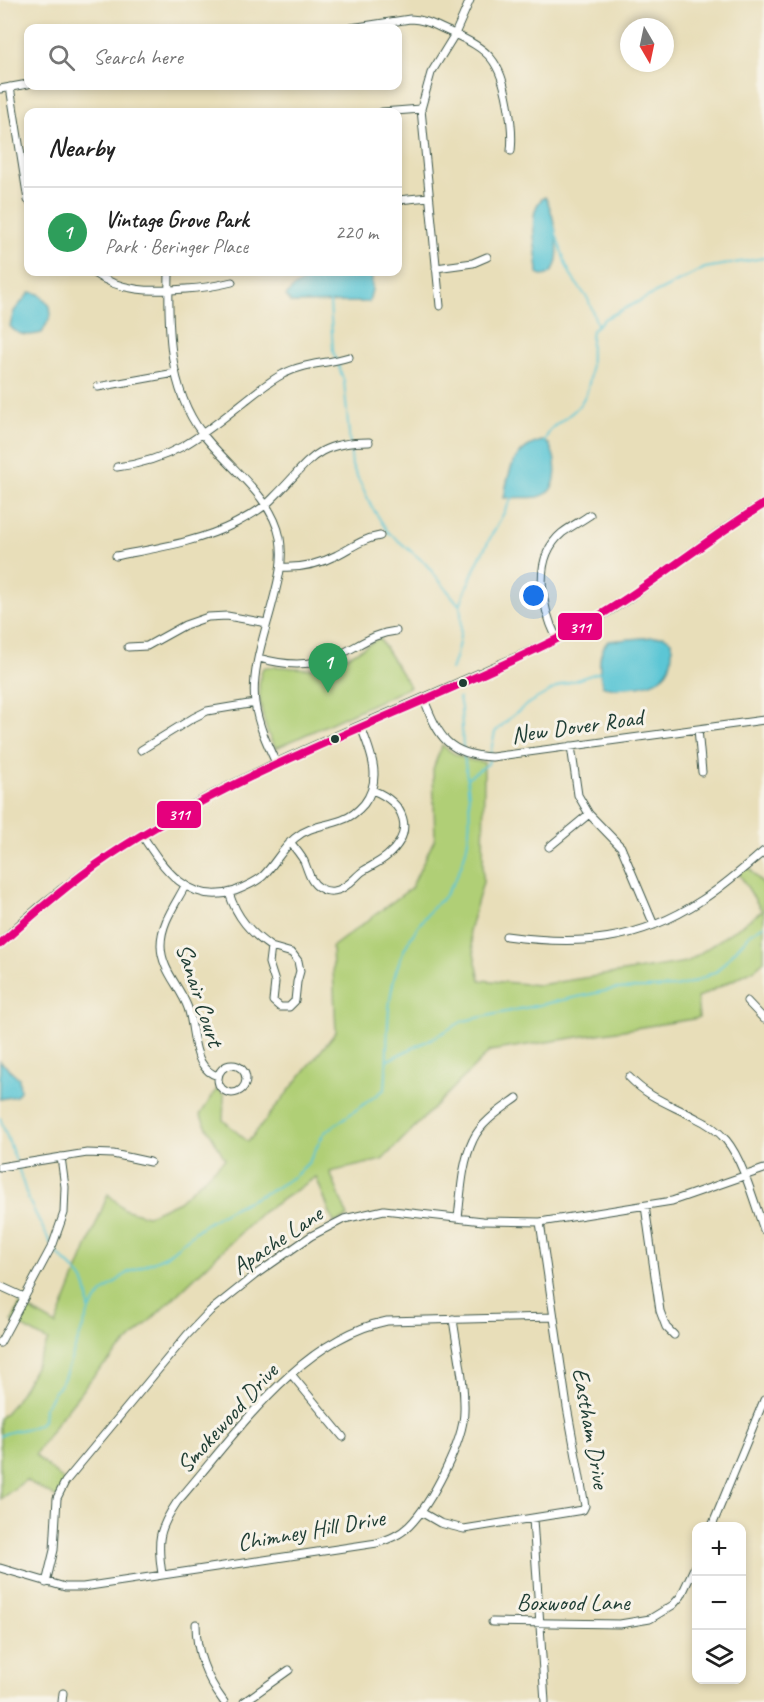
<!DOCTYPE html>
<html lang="en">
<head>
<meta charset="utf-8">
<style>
	:root { --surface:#fff; --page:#f2f2f2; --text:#222; --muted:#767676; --line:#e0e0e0; --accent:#d1495b }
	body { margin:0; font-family:Caveat,sans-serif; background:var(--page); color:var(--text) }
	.controls { position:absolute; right:18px; bottom:18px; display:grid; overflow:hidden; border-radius:12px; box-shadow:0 3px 9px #0003 }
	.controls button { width:54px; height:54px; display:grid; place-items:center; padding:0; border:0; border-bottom:2px solid var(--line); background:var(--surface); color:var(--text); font:30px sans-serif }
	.compass { position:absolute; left:620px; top:18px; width:54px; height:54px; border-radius:50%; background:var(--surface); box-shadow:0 3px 9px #0003; rotate:171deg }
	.you { position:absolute; left:534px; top:596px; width:21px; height:21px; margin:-15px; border:4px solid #fff; border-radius:50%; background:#1a73e8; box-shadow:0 0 0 9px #1a73e833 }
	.badge { display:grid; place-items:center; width:39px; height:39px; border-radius:50%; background:var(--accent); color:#fff; font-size:20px; font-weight:700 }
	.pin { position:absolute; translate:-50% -50px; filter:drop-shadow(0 2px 3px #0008) }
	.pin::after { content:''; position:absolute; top:32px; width:21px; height:18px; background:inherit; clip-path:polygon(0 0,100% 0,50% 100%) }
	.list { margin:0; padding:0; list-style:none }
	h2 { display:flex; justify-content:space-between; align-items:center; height:78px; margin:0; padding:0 24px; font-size:26px }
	h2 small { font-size:20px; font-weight:400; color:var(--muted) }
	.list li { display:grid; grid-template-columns:39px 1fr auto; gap:18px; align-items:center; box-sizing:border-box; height:90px; padding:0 24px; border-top:2px solid var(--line) }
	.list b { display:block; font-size:22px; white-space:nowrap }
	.list p { margin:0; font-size:20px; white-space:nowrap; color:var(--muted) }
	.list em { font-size:20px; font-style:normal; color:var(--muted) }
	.icon { flex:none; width:33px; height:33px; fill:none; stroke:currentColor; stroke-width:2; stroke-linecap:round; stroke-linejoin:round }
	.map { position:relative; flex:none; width:764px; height:1702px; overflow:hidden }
	.search { position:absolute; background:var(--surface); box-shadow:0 3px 9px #0003; left:24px; top:24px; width:378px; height:66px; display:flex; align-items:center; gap:15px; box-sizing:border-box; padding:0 21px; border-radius:12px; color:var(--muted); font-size:22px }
	.panel { position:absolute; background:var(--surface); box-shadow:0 3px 9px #0003; left:24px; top:108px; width:378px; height:168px; border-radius:12px }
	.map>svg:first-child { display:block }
	.green { fill:#b0cf76; stroke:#688655; stroke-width:1.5 }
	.water { fill:#5bc6d5; stroke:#3d8284; stroke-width:1.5 }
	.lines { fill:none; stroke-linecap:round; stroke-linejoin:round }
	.stream { stroke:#5bc6d5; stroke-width:2 }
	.street-casing { stroke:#3d5548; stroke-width:9 }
	.secondary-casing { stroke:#3d5548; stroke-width:11 }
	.street { stroke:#fff; stroke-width:7 }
	.secondary { stroke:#fff; stroke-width:9 }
	.bus-1-casing { stroke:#f7f3e8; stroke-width:12 }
	.bus-1 { stroke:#e5007d; stroke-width:8 }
	.bus-dot { fill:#1f3d34; stroke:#f7f3e8; stroke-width:2 }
	.labels { text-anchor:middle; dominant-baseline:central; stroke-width:6; stroke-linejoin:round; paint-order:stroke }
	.street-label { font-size:24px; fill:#1f3d34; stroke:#f7f3e8 }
	.line-badge { stroke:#f7f3e8; stroke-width:2 }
	.badge-label { font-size:16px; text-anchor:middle; font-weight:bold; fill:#fff }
</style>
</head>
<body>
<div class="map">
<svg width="764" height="1702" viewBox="0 0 764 1702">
	<rect width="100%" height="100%" fill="#f7f3e8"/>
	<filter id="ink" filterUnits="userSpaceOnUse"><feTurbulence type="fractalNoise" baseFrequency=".0167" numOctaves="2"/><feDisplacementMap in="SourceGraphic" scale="12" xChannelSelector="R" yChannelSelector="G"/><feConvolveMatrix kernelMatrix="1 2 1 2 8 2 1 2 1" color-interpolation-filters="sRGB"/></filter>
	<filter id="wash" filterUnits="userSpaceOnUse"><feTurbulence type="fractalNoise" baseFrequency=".008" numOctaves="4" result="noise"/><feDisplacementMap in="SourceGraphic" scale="24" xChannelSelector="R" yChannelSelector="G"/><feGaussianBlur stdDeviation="1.35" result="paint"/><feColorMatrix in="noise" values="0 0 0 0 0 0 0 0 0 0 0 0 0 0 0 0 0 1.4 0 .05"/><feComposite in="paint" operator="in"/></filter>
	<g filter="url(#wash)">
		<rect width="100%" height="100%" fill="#e8deb9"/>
		<path class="green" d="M379,638L410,687L276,748C263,731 254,687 263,668C273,663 300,671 315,668C339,664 359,650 379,638Z
			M442,745C455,756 467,761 484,762L483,882L469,931L480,980L539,985L687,962L762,911L738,872L747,865L764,886V961L755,969L697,998L699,1018L490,1051L382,1160L330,1172L348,1217L334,1223L316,1177L260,1214L95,1374L58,1421L35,1455L65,1482L57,1498L26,1480L0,1499V1418C20,1401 36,1364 48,1341L12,1321L20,1304L56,1325L108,1194L124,1209L147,1216L179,1201L225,1159L200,1115L217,1089L224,1095L223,1120L248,1142L336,1032L332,947L411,888L435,838L433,769Z"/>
		<path class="water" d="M545,197C554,211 570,277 541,276L538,273C538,254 524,208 545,197Z
			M316,272H372V290L369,302L291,303L286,296L293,288Z
			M30,292L39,294L50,306L51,315L42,333C30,336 18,337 10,326L14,311Z
			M542,441L549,444C557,459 562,492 538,497C527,498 515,497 504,498C508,472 513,448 542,441Z
			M664,636L671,641C677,676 656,686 626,687C617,688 610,689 602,685C599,670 597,653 608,641Z
			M0,1061L19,1078L20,1091L16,1096L0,1099Z"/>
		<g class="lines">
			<path class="stream" d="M553,224L566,265L573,279L588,299L597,324
				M330,302L333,351L344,381L352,466L372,507L388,532L425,563L460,606C464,626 458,651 451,670
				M543,444C546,439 548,432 552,428C562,419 574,414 581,403C596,381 588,355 592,330L604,319L705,268L764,258
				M460,606C472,567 494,532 513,496
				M459,698L461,708L463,749
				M467,778L488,764L495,732L511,717L529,703L561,685L600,672
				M388,1060L437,1036L463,1021L615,989L676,987L694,982L717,971L751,933L764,925
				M0,1118L16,1161
				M18,1167L28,1199L51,1244
				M53,1249C75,1273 89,1274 89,1311
				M0,1436C14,1428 30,1432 43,1421L44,1408L64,1378L89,1311L101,1294L127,1273L166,1256L201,1227L229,1210L276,1188L296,1175L309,1162L324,1133L385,1089C389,1047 384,1003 399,962C405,945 418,925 429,912C433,907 438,903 442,899C478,854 471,807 464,755"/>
		</g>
	</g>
	<g filter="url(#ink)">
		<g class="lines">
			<defs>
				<path id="street" d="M351,28L410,19C425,19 436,26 450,32C490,50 500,60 508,104C511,120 513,134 511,151
					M10,87L28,200
					M0,89L28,84
					M382,112L421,109
					M398,200L429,197
					M436,268L473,263L487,257
					M92,272C121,292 151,292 186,289C202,288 216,286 232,282
					M169,272C168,325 168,389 202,433C227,467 272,495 280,538C284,562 278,582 272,605C264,636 251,671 255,703C258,725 267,744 276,763
					M440,306L421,109L431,73L455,34L470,0
					M98,387L175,373
					M117,467C174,460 202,435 245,401C257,392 269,381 283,374C303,363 327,364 349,357
					M116,556C156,548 199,542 236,523C249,516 264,508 274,497C309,463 313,442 369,442
					M281,567C301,568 320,564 337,555C353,547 362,539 380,536
					M557,639C542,608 531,559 562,533C570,527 581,521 590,515
					M128,647L147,646L185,625L208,617L227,616L267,623
					M259,658C286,666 314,667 341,654C360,645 374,633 396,631
					M424,699C438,737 449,755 492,757L764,720
					M698,729L702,772
					M571,746L578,795L589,814L621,847L654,925
					M141,750L193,718L207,711L255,703
					M142,835C163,868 189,906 235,891C245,887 255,883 263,876C275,864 282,849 295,838C309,826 326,826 342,820C351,817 358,811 364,804C383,779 371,753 361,727
					M290,842C295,848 300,854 304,861C308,870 310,883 320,888C325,891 332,892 338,890C348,887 355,877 363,871C371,866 380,862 387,856C416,831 405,803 372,790
					M549,847L589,814
					M185,886C175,905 161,923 161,945C161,970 180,986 188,1008C194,1026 192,1045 201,1062C205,1069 210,1074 218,1076
					M229,893C237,918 250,932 271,947L269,963L275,982L273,1001L280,1007H289L295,1001L297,982L300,971L298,961L292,953L271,947
					M506,936C580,946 638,942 702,900C724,886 744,868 764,851
					M747,1001L764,1019
					M218 1079a14 14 0 1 1 28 0a14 14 0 1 1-28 0Z
					M629,1077C650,1099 670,1104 696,1118C707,1123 718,1131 726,1140C743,1160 755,1205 764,1230
					M0,1167L87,1153L113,1154L150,1162
					M645,1206L660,1311L666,1327L674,1335
					M458,1218C461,1192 462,1163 473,1140C481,1122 502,1109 517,1098
					M0,1286L24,1297
					M0,1343L53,1244L64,1213L65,1187L61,1157
					M291,1374L343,1437
					M421,1512L440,1523L464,1529L583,1510L585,1506L567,1407L540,1222
					M533,1519L545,1702
					M712,1526L764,1400
					M0,1568L65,1587H83L377,1543C389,1539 400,1535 409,1526C431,1504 464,1441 464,1411C465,1381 457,1349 453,1319
					M162,1574C157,1541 158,1530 177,1502C234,1437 298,1339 387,1321L553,1317
					M46,1583L54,1550L57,1498L65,1482L187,1335L210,1311L255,1275L311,1236L344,1219L384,1210L483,1221L540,1222L672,1201L764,1169
					M492,1622L620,1624L650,1619L673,1605L681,1596L696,1564
					M196,1624C196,1653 207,1679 224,1702
					M62,1702L63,1693
					M244,1702L289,1670"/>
				<path id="secondary" d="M0,944C134,811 316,748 484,672C513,659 543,647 571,632C641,597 697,543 764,504"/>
			</defs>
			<use href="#street" class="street-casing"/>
			<use href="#secondary" class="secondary-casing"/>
			<use href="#street" class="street"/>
			<use href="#secondary" class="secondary"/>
			<defs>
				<path id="bus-1" d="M0,944C35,913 70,882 109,856C249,763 410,713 559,638C632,602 694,547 764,504"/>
			</defs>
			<use href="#bus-1" class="bus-1-casing"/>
			<use href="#bus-1" class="bus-1"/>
		</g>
	</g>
	<g class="bus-dot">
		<circle cx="463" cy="683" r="5"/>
		<circle cx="335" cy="739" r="5"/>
	</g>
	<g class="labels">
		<g class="street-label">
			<text transform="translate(577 726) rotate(-8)">New Dover Road</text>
			<text transform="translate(200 995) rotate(72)">Sanair Court</text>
			<text transform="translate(277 1240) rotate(-34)">Apache Lane</text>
			<text transform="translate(227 1418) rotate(-48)">Smokewood Drive</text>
			<text transform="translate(591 1428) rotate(80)">Eastham Drive</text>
			<text transform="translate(311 1530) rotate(-10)">Chimney Hill Drive</text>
			<text x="573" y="1602">Boxwood Lane</text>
		</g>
	</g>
	<g class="line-badge">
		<rect x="557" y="612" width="46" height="29" rx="6" fill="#e5007d"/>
		<rect x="156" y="800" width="46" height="29" rx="6" fill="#e5007d"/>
	</g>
	<g class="badge-label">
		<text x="580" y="633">311</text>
		<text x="179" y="820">311</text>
	</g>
</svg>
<div class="controls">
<button>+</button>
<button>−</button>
<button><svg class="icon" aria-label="layers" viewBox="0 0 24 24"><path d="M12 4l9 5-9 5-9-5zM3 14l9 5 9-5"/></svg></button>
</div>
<svg class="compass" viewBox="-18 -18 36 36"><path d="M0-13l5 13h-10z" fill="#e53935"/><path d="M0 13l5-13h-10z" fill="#767676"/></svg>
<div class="you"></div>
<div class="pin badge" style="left:328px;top:693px;background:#2e9e5b">1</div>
<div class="search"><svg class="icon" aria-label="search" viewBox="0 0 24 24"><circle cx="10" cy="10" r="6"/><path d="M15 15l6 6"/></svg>Search here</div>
<section class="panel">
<h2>Nearby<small></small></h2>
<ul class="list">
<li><span class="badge" style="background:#2e9e5b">1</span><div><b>Vintage Grove Park</b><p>Park · Beringer Place</p></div><em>220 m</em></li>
</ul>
</section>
</div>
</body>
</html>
